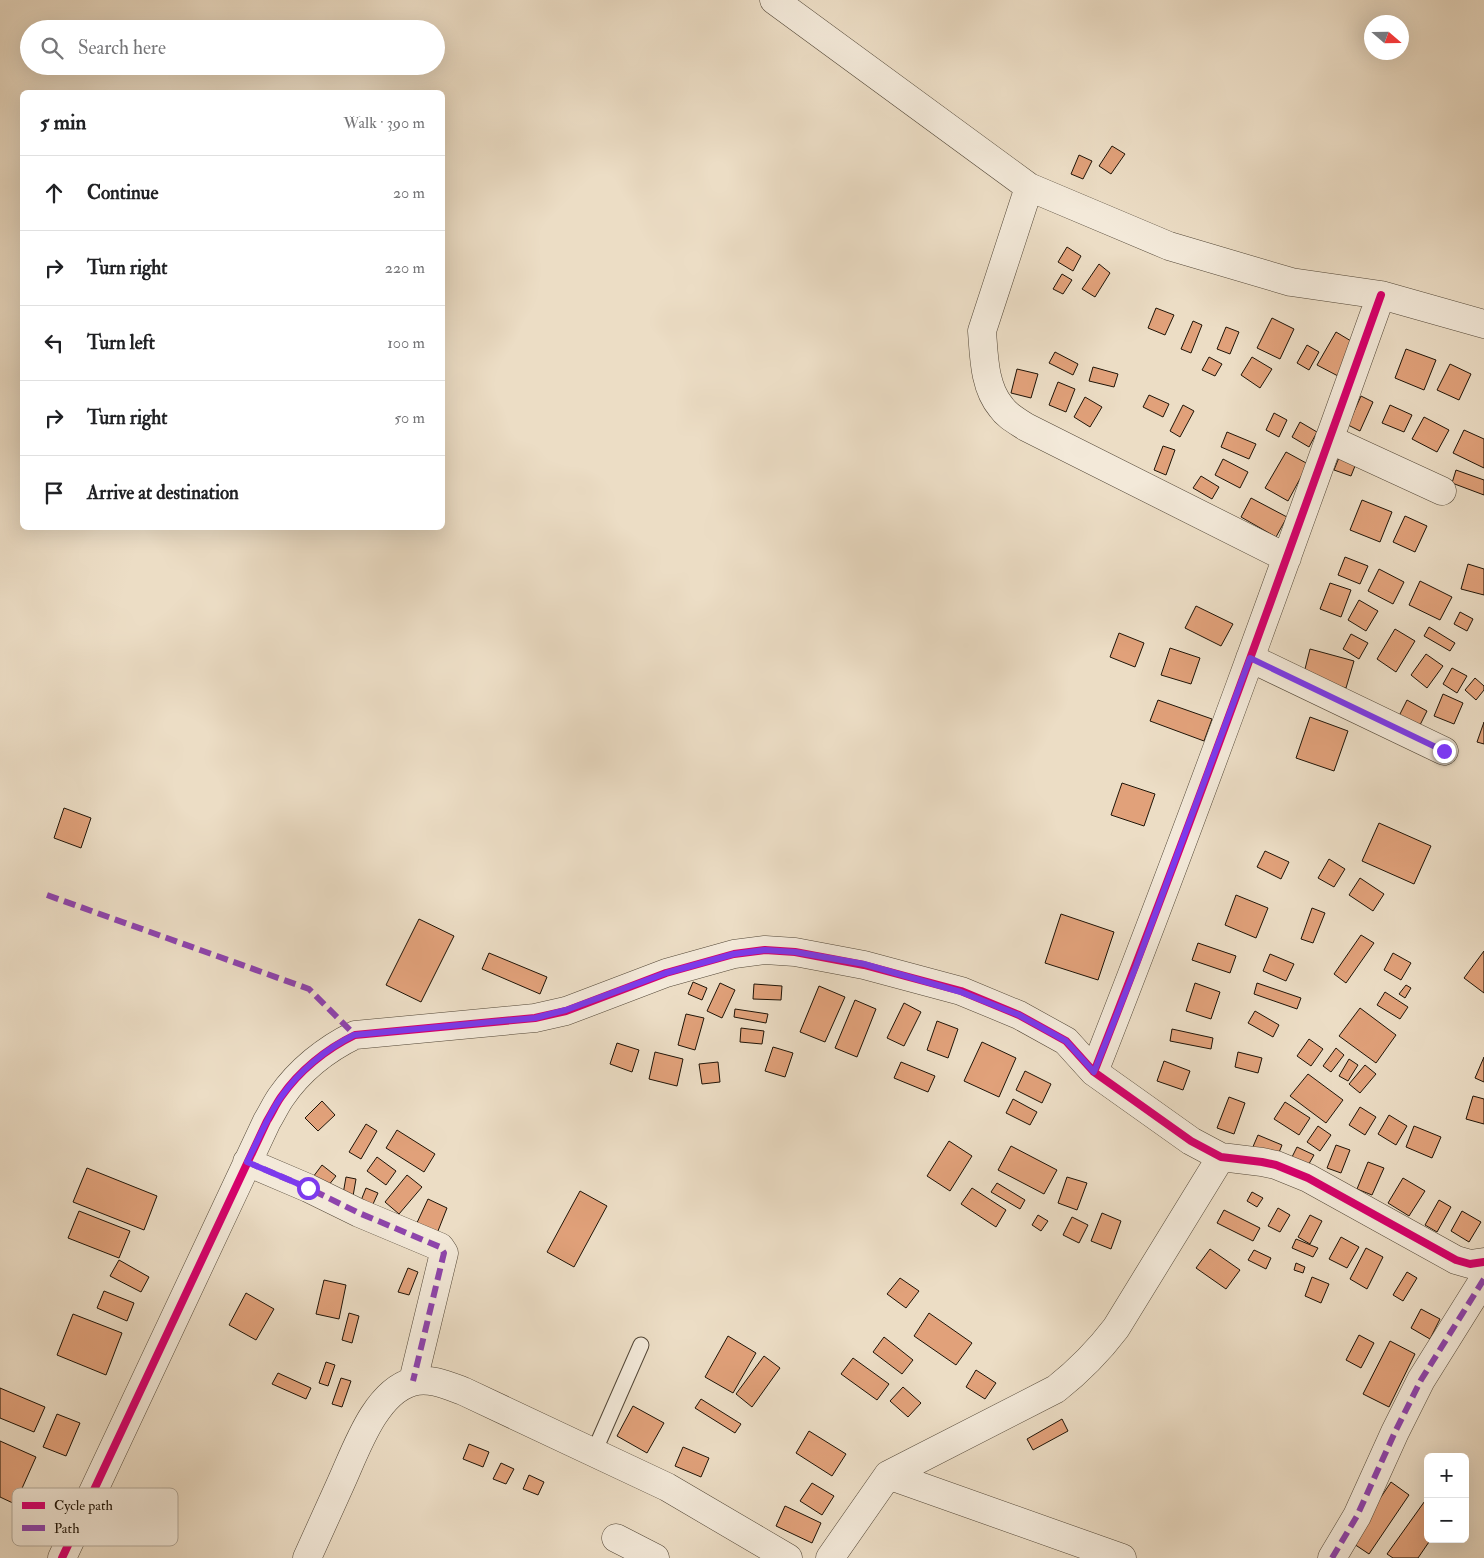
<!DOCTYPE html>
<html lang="en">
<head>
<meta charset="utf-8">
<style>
	:root { --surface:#fff; --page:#f2f2f2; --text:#202124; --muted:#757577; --line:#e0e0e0 }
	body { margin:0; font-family:"IM FELL Double Pica",serif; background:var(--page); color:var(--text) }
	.controls { position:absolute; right:15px; bottom:15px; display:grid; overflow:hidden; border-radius:8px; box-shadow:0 5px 20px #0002 }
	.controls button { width:45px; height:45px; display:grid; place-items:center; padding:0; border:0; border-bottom:1px solid var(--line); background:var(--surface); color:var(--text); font:25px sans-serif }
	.compass { position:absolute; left:1364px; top:15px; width:45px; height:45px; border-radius:50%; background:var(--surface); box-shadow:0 5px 20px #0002; rotate:110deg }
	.stop { position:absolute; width:15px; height:15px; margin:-11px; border:4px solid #7c3aed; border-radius:50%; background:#fff }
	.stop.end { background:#7c3aed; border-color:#fff; box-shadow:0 1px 5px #0008 }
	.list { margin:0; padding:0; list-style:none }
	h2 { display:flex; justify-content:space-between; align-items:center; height:65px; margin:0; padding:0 20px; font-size:21px }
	h2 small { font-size:16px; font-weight:400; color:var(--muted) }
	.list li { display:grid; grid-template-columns:32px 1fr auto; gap:15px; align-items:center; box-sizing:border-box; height:75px; padding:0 20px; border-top:1px solid var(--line) }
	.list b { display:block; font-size:19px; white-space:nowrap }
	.list em { font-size:16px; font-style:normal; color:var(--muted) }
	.icon { flex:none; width:28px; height:28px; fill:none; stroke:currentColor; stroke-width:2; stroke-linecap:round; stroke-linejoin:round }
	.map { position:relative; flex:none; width:1484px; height:1558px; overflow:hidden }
	.search { position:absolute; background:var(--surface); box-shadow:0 5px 20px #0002; left:20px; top:20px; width:425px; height:55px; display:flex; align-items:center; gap:12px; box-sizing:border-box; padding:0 18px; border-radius:28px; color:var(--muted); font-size:19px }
	.panel { position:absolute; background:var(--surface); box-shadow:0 5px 20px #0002; left:20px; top:90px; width:425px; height:440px; border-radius:8px }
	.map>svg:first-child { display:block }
	.building { fill:#e1a17a; stroke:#1f1407 }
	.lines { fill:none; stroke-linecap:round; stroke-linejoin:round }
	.service-casing { stroke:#524636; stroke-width:17 }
	.minor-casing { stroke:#524636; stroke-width:29 }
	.service { stroke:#f3e9d9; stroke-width:15 }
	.minor { stroke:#f3e9d9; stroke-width:28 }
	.quiet { stroke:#8e44ad; stroke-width:6; stroke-dasharray:12 6; stroke-linecap:butt }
	.cycleway-casing { stroke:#f3e9d9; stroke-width:11 }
	.cycleway { stroke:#d6006c; stroke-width:8 }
	.route { stroke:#7c3aed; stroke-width:6 }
	.key { fill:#f3e9d9; stroke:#b3a99a; stroke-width:1 }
	.key-label { font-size:14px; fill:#1f1407 }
</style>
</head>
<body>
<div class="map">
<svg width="1484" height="1558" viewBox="0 0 1484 1558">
	<rect width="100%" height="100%" fill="#ecddc5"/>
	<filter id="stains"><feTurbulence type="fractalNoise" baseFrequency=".004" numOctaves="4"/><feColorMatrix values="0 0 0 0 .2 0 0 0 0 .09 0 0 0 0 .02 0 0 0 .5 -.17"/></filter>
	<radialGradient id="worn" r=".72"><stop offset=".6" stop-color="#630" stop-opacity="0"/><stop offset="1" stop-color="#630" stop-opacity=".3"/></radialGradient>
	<path class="building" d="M1112,146L1125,154L1111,174L1099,166Z
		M1079,155L1092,161L1083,179L1071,174Z
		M1067,247L1081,256L1073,271L1058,262Z
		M1099,264L1110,273L1095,297L1082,289Z
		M1062,274L1072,280L1063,294L1053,289Z
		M1156,308L1174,315L1165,335L1148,328Z
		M1272,318L1294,329L1280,359L1257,348Z
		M1193,321L1202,325L1191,353L1181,349Z
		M1226,327L1239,332L1230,354L1217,349Z
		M1336,332L1356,344L1338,376L1317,365Z
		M1307,345L1319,352L1309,370L1297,363Z
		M1406,349L1436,360L1424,390L1395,378Z
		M1055,352L1078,364L1073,375L1049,363Z
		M1209,357L1222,364L1215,376L1202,370Z
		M1252,357L1272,369L1260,388L1241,375Z
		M1450,364L1471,374L1459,400L1437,390Z
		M1093,367L1118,374L1114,387L1089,381Z
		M1017,369L1038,374L1031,398L1011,393Z
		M1058,382L1075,389L1066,412L1049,405Z
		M1149,395L1169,404L1163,417L1143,407Z
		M1361,396L1373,402L1360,431L1348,425Z
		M1085,397L1102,407L1090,427L1074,417Z
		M1183,405L1194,411L1180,437L1170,431Z
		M1390,405L1412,415L1404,432L1382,423Z
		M1274,413L1287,420L1279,437L1266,430Z
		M1424,417L1449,430L1437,452L1412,439Z
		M1300,422L1317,432L1309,447L1292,437Z
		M1464,430L1484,439V468L1453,453Z
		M1227,432L1256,444L1249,459L1221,447Z
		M1163,446L1175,450L1166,475L1154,470Z
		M1286,452L1308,464L1288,501L1265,488Z
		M1340,455L1357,461L1351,476L1334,470Z
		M1223,459L1248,472L1240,488L1215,475Z
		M1456,470L1484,480V495L1452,483Z
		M1201,476L1219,487L1212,499L1193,488Z
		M1251,498L1287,517L1276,537L1241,517Z
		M1362,500L1392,512L1380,542L1350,530Z
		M1405,516L1427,526L1415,552L1393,542Z
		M1345,557L1368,566L1360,584L1338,575Z
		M1468,564L1484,569V595L1461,589Z
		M1379,569L1404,582L1393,604L1368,591Z
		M1420,581L1452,597L1440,620L1409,605Z
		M1330,583L1351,590L1341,617L1320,609Z
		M1359,600L1378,611L1366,631L1348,620Z
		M1196,606L1233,624L1221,646L1185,628Z
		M1460,612L1473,619L1467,631L1454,624Z
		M1429,627L1455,643L1450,651L1424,636Z
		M1395,629L1415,641L1396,672L1377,659Z
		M1119,633L1144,643L1135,667L1110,657Z
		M1351,634L1368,643L1359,659L1343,649Z
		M1170,648L1200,658L1191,684L1161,675Z
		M1310,649L1354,661L1346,688L1303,677Z
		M1426,654L1443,666L1427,688L1411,675Z
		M1452,668L1467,676L1457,693L1443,684Z
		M1475,678L1484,686V690L1476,700L1465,690Z
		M1443,694L1463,703L1454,724L1434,716Z
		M1158,700L1212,719L1204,741L1150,721Z
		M1407,700L1427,711L1418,729L1398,718Z
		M1310,717L1348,731L1334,771L1296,758Z
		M1484,722V744L1477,742Z
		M1122,783L1155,794L1144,826L1111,815Z
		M64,808L91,818L81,848L54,838Z
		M1379,823L1431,846L1414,884L1362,861Z
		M1265,851L1289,862L1281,879L1257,867Z
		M1329,859L1345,869L1334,887L1318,878Z
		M1360,878L1384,894L1373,911L1349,895Z
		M1236,895L1268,908L1256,938L1225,925Z
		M1312,908L1325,913L1313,943L1301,939Z
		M1061,914L1114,932L1098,980L1045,963Z
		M419,919L454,936L421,1002L386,985Z
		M1361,935L1374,943L1346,983L1334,974Z
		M1198,943L1236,956L1230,973L1192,960Z
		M1484,951V993L1464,978Z
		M489,953L547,977L540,994L482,969Z
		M1393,953L1411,963L1401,980L1384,970Z
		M1270,954L1294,964L1286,981L1263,971Z
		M693,982L707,988L702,1000L688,994Z
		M720,983L735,990L722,1018L707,1011Z
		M1195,983L1220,992L1211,1019L1186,1011Z
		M1257,983L1301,998L1297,1009L1254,994Z
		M754,984L782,986L781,1000L753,999Z
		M1406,985L1411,988L1405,998L1399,994Z
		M819,986L845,997L825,1042L800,1032Z
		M1385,992L1408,1007L1400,1019L1377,1005Z
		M855,1000L876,1009L857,1057L835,1048Z
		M904,1003L921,1012L904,1046L887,1038Z
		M1360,1008L1396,1035L1376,1063L1339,1036Z
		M735,1009L768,1014L766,1023L734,1017Z
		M1255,1011L1279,1025L1273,1037L1248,1023Z
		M686,1014L704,1018L695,1050L678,1045Z
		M937,1021L958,1029L948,1058L927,1050Z
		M741,1028L764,1031L762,1044L740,1042Z
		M1172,1029L1213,1038L1211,1049L1170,1041Z
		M1309,1039L1323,1049L1311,1066L1297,1056Z
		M982,1042L1016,1058L999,1097L964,1081Z
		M617,1043L639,1050L632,1072L610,1064Z
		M773,1047L793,1053L785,1077L765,1071Z
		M1336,1048L1344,1055L1331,1072L1323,1066Z
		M655,1052L683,1059L677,1086L649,1079Z
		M1238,1052L1262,1058L1258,1073L1235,1067Z
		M1484,1057V1082L1475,1078Z
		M1349,1059L1358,1065L1348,1081L1339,1076Z
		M1164,1061L1190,1071L1183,1090L1157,1081Z
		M718,1062L720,1082L702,1084L699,1064Z
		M901,1062L935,1076L928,1092L894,1078Z
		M1365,1065L1376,1074L1360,1093L1349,1084Z
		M1025,1071L1051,1084L1042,1103L1016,1090Z
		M1308,1074L1343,1100L1326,1123L1290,1096Z
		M1473,1096L1484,1099V1124L1466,1119Z
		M1229,1097L1245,1103L1234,1134L1217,1128Z
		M1013,1099L1037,1112L1030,1125L1006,1113Z
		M322,1101L335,1115L318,1131L305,1118Z
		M1285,1102L1310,1118L1299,1135L1274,1119Z
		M1360,1107L1376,1117L1365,1135L1349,1125Z
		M1389,1115L1407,1126L1396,1145L1378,1134Z
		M366,1124L377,1131L361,1159L349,1152Z
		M1318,1126L1331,1135L1320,1151L1307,1142Z
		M1414,1126L1441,1137L1432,1158L1406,1147Z
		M397,1130L435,1154L424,1172L386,1148Z
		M1258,1135L1282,1145L1276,1160L1252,1149Z
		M949,1141L972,1156L950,1191L927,1176Z
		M1336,1145L1350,1150L1341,1173L1327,1168Z
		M1011,1146L1057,1170L1044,1194L998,1170Z
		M1297,1147L1314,1155L1306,1169L1290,1161Z
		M377,1157L396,1171L386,1185L367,1171Z
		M1368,1162L1384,1168L1372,1195L1357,1189Z
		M322,1165L336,1176L324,1191L310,1181Z
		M87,1168L157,1196L144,1230L73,1202Z
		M407,1175L422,1187L399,1214L385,1202Z
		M346,1177L356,1179L352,1202L342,1200Z
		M1067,1177L1087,1183L1077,1210L1058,1203Z
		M1403,1178L1425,1191L1409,1216L1388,1203Z
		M997,1183L1025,1200L1020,1209L991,1192Z
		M366,1188L378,1193L369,1213L358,1208Z
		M972,1188L1006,1210L996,1227L961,1204Z
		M580,1191L607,1206L574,1267L547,1252Z
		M1252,1192L1263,1198L1257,1207L1247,1201Z
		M428,1199L447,1208L436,1236L415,1227Z
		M1439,1200L1451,1207L1437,1232L1425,1225Z
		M1278,1208L1290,1215L1280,1232L1268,1226Z
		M1224,1210L1260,1228L1253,1241L1217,1223Z
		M79,1211L130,1231L119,1258L68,1238Z
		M1462,1211L1481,1222L1469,1242L1451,1231Z
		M1102,1213L1121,1221L1111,1249L1091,1241Z
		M1038,1215L1048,1221L1041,1231L1032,1225Z
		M1310,1215L1322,1221L1310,1244L1298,1237Z
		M1072,1217L1088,1225L1079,1243L1063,1235Z
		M1341,1237L1359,1247L1347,1268L1329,1259Z
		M1296,1239L1318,1248L1313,1257L1292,1248Z
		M1366,1248L1383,1257L1367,1289L1350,1279Z
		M1210,1249L1240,1270L1226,1289L1196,1268Z
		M1254,1250L1271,1258L1266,1269L1248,1260Z
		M119,1260L149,1277L141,1292L110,1276Z
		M1296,1263L1305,1267L1303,1273L1294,1270Z
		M408,1268L418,1272L409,1295L398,1292Z
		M1407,1272L1417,1278L1403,1301L1393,1295Z
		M1312,1277L1329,1284L1321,1303L1305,1296Z
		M900,1278L919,1291L906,1308L887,1294Z
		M324,1280L346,1285L339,1319L316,1314Z
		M104,1291L134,1303L127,1321L97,1308Z
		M246,1293L274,1309L256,1340L229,1325Z
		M1421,1309L1440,1319L1430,1339L1411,1328Z
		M349,1313L359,1316L352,1343L342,1340Z
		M929,1313L972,1343L956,1365L914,1336Z
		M73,1314L122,1333L106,1375L57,1355Z
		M1359,1335L1374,1343L1361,1368L1346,1360Z
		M728,1336L756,1353L733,1393L705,1377Z
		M884,1337L913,1360L902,1374L873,1352Z
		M1390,1341L1415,1354L1389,1407L1363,1394Z
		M764,1356L780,1368L752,1407L736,1394Z
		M853,1358L889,1384L877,1400L841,1374Z
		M326,1362L335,1365L328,1386L319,1383Z
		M976,1370L996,1383L985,1399L966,1387Z
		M278,1373L311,1388L306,1399L272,1384Z
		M341,1378L351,1381L342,1407L332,1404Z
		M903,1387L921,1403L908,1417L890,1401Z
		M0,1388L45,1407L34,1432L0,1418Z
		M701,1399L741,1424L735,1433L695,1408Z
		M633,1406L664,1423L647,1453L617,1436Z
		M57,1414L80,1423L66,1456L43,1447Z
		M1062,1419L1068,1431L1033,1450L1027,1439Z
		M809,1431L846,1454L832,1476L796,1453Z
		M0,1441L36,1457L15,1504L0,1497Z
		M469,1444L489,1452L483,1467L463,1459Z
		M683,1447L709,1458L701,1477L675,1466Z
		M501,1463L514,1469L506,1484L493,1479Z
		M529,1475L544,1482L538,1495L523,1489Z
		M1391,1482L1409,1495L1369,1554L1351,1542Z
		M812,1483L834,1496L822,1515L800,1501Z
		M1427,1498L1428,1539H1431L1418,1558H1393L1387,1554Z
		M785,1506L821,1523L812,1543L776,1526Z"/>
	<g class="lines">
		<defs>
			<path id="service" d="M594,1452L641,1345"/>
			<path id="minor" d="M774,0L1029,187L1169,246L1291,282L1381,295L1484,324
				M1029,187L982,331C984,356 984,387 1001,407C1007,416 1017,421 1026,427L1287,558
				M1329,439L1442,491
				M1250,658L1444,751
				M1094,1072C1195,815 1288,555 1381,295
				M247,1162L308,1188L359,1213L440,1247L444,1253L413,1381
				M888,1475L1122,1558
				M616,1538L655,1558
				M62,1558L267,1121C272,1113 276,1104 281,1097C299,1071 326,1049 355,1035L535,1018L566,1011L666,973L734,954L765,950L795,952L864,965L961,991L1019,1015L1066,1041L1094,1072L1191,1141L1221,1157L1262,1162L1276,1165L1308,1178L1456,1260L1470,1264L1484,1262
				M307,1558C318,1534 329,1509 340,1485C355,1453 374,1393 412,1382C429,1377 447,1385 463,1391L667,1487L788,1558
				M830,1558L888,1475L1056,1389C1080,1370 1097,1353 1116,1328L1221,1157
				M1332,1558L1357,1516L1395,1432L1421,1380L1484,1279"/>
		</defs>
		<use href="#service" class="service-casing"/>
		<use href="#minor" class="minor-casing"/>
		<use href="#service" class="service"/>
		<use href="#minor" class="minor"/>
		<path class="quiet" d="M47,895L309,989L355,1035
			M247,1162L308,1188L359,1213L440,1247L444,1253L413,1381
			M1332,1558L1357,1516L1395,1432L1421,1380L1484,1279"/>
		<defs>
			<path id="cycleway" d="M1094,1072C1195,815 1288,555 1381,295
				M62,1558L267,1121C272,1113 276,1104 281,1097C299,1071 326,1049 355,1035L535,1018L566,1011L666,973L734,954L765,950L795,952L864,965L961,991L1019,1015L1066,1041L1094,1072L1191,1141L1221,1157L1262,1162L1276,1165L1308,1178L1456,1260L1470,1264L1484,1262"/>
		</defs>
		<use href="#cycleway" class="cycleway-casing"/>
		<use href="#cycleway" class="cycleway"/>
	</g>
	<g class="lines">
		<path class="route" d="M308,1188L247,1162C258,1141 267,1117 281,1097C299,1071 326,1049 354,1035L535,1018L566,1010L666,973L734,954L765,950L795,952L864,964L961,992L1019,1015L1066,1041L1094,1072L1136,966L1250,658L1444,751"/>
	</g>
	<rect x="12" y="1488" width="166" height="58" rx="8" class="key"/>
	<rect x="22" y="1502" width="23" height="7" fill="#d6006c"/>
	<rect x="22" y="1525" width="23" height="6" fill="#8e44ad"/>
	<g class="key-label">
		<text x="54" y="1510">Cycle path</text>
		<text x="54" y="1533">Path</text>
	</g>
	<rect width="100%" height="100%" filter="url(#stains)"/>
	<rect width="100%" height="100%" fill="url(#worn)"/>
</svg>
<div class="controls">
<button>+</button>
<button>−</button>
</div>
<svg class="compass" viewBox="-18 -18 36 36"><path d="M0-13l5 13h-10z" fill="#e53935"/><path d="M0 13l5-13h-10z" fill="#757577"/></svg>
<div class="stop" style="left:308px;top:1188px"></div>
<div class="stop end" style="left:1444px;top:751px"></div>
<div class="search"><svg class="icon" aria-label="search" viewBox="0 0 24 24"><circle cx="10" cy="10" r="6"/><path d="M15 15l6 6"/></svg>Search here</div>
<section class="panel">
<h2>5 min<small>Walk · 390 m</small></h2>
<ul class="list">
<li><svg class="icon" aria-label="ahead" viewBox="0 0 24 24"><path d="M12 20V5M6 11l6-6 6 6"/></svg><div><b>Continue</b></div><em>20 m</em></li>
<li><svg class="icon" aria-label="right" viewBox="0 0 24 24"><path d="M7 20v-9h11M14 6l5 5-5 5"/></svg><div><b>Turn right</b></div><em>220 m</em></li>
<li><svg class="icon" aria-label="left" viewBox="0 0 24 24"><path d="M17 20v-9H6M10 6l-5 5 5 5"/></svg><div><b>Turn left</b></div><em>100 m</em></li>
<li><svg class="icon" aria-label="right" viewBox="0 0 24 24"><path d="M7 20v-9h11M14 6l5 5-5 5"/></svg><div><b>Turn right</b></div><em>50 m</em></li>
<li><svg class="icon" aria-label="arrive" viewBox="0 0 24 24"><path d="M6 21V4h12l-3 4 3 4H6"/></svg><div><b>Arrive at destination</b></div></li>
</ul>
</section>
</div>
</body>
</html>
